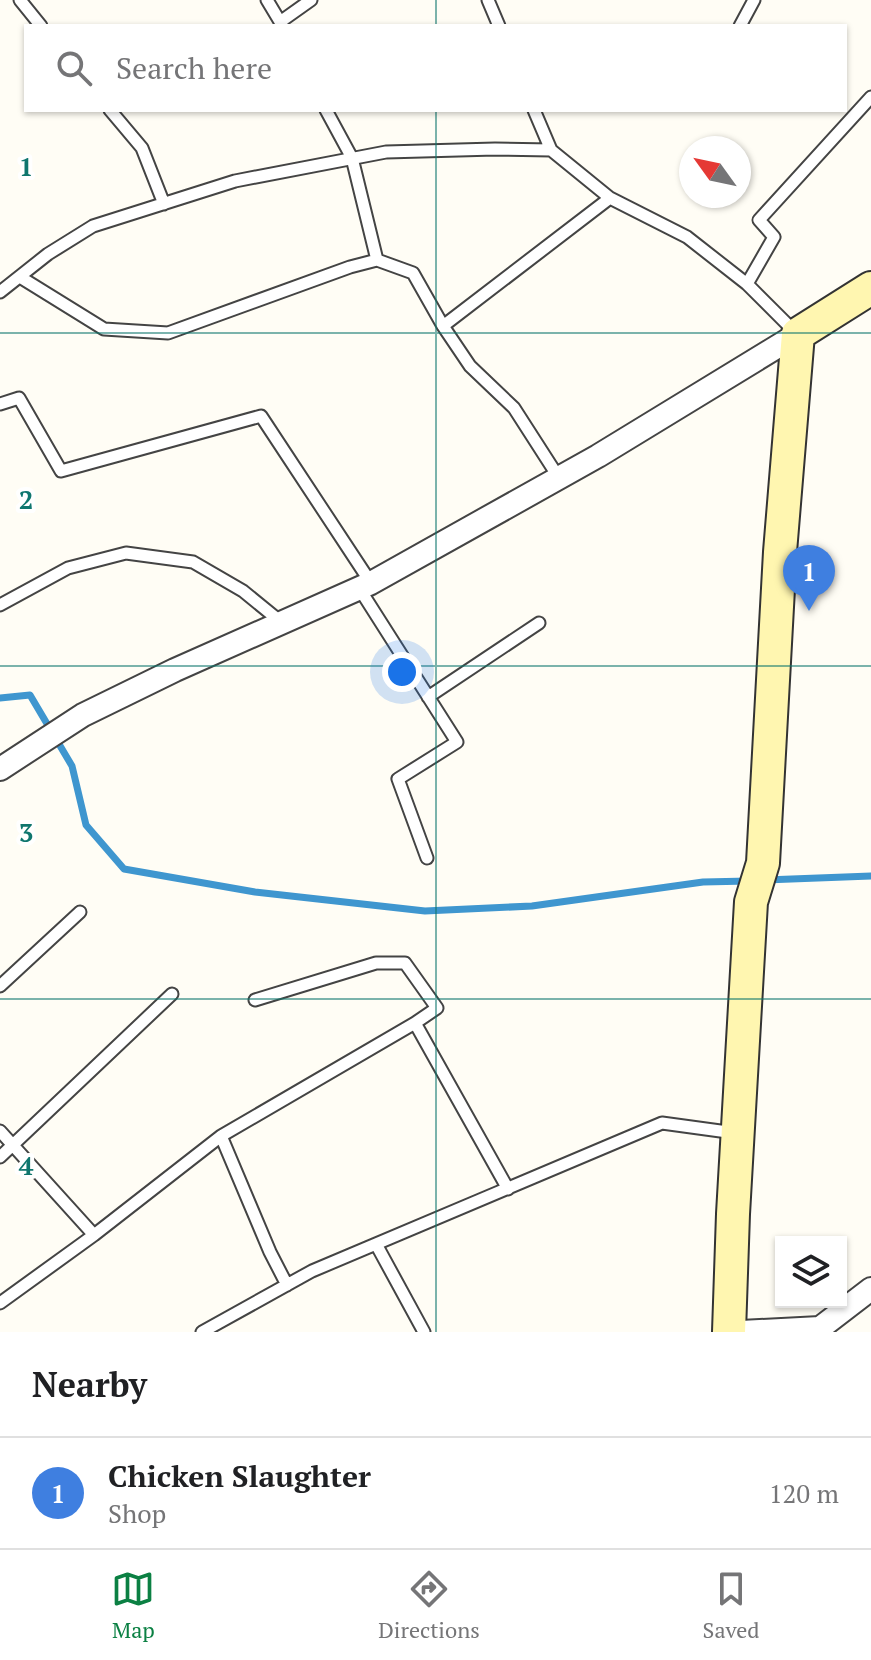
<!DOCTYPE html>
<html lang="en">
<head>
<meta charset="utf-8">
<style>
	:root { --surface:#fff; --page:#f2f2f2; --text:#202124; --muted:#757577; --line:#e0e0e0; --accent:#0b8043 }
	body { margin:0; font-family:"PT Serif",serif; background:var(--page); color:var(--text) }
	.controls { position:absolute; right:24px; bottom:24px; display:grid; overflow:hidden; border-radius:0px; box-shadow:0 2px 6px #0004 }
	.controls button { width:72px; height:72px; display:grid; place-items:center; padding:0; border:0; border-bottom:2px solid var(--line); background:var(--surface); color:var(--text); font:40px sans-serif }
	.compass { position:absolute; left:679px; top:136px; width:72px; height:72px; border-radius:50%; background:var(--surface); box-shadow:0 2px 6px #0004; rotate:303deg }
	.you { position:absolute; left:402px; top:672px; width:28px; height:28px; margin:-20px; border:6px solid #fff; border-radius:50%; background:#1a73e8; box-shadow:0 0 0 12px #1a73e833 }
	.badge { display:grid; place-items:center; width:52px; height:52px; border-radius:50%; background:var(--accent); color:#fff; font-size:26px; font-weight:700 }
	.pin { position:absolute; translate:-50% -66px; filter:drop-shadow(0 2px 4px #0008) }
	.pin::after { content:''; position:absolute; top:42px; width:28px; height:24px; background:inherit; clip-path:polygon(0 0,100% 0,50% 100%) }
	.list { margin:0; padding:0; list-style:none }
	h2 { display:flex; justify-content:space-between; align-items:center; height:104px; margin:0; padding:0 32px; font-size:34px }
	h2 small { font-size:26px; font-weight:400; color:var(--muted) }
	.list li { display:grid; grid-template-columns:52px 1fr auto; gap:24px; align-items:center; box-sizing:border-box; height:112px; padding:0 32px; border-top:2px solid var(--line) }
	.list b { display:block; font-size:30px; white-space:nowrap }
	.list p { margin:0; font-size:26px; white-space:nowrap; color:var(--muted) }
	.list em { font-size:26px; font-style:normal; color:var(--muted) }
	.icon { flex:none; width:44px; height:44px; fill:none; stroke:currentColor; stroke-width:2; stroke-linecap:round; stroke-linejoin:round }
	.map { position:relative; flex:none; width:871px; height:1332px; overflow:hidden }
	.search { position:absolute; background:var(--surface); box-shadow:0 2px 6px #0004; left:24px; right:24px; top:24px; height:88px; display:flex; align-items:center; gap:20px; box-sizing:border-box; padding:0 28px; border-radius:0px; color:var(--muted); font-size:30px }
	.sheet { height:216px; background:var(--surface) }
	nav { display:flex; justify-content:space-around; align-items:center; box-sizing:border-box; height:112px; border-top:2px solid var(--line); background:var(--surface); font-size:22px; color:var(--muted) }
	nav a { display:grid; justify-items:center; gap:4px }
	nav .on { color:var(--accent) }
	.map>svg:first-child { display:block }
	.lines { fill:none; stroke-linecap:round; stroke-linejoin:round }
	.stream { stroke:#3f96cf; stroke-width:7 }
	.lane-casing { stroke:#444; stroke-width:15 }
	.street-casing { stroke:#444; stroke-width:26 }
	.secondary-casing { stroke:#333; stroke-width:36 }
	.lane { stroke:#fff; stroke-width:11 }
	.street { stroke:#fff; stroke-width:22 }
	.secondary { stroke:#fff6b0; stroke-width:32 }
	.grid { fill:none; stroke:#0f766e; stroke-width:2; stroke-opacity:0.55 }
	.grid-label { font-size:26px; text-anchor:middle; font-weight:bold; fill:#0f766e; stroke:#fff; stroke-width:8; stroke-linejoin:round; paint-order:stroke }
</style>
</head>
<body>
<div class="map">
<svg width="871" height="1332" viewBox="0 0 871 1332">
	<rect width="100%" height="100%" fill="#fffdf5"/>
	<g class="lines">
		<path class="stream" d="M0,698L30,695L72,766L86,825L124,869L255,892L425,911L532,906L703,882L749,881
			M765,880L871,876"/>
		<defs>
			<path id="lane" d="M20,0L41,26
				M267,0L282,25
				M488,0L499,26
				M280,22L311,0
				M740,26L754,0
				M110,110L142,148L164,204
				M326,110L352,158L377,260
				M534,110L551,150
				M20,277L104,329L168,333L350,267L377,260L413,273L443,326L470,366L514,408L559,478
				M747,284L774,237L759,220L871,97
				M0,292L48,254L93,226L235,181L386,152L495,149L551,150L610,198L687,237L747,284L797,334
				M443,326L610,198
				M0,404L19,398L61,471L261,416L371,583
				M359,588L457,742L398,779L427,858
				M0,605L68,568L126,553L193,562L243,591L281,622
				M428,697L539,623
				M0,986L80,912
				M255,1000L376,963H405L437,1008L415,1023
				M0,1131L94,1235
				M221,1136L270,1252L287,1285
				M0,1157L172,994
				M376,1244L424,1332
				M0,1303L94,1235L221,1136L415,1023L508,1189
				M202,1332L312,1271L662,1123L735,1133"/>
			<path id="street" d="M0,769L83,715L175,670L371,583L598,456L798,334
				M741,1332L820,1328L871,1289"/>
			<path id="secondary" d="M729,1332L733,1214L751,902L763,863L780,552L798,334L871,288"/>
		</defs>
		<use href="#lane" class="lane-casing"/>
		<use href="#street" class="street-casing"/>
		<use href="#secondary" class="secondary-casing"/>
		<use href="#lane" class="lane"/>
		<use href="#street" class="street"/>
		<use href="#secondary" class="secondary"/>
	</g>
	<path class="grid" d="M436,0V26M436,110V1332M0,333H871M0,666H871M0,999H871"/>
	<g class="grid-label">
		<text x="26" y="176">1</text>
		<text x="26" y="509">2</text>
		<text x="26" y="842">3</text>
		<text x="26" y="1175">4</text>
	</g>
</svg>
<div class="controls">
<button><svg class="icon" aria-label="layers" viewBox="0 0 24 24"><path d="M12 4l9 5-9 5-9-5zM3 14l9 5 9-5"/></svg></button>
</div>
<svg class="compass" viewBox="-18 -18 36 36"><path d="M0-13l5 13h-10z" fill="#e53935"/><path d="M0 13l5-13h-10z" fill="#757577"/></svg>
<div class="you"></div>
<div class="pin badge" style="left:809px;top:611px;background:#3f7fe0">1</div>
<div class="search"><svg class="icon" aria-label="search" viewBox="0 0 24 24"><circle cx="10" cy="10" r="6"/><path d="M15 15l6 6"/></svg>Search here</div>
</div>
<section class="sheet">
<h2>Nearby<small></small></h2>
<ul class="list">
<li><span class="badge" style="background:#3f7fe0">1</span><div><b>Chicken Slaughter</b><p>Shop</p></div><em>120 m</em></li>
</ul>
</section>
<nav>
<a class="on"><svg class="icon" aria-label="map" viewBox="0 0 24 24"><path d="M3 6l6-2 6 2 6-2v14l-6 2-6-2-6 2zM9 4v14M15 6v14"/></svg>Map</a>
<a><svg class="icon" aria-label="directions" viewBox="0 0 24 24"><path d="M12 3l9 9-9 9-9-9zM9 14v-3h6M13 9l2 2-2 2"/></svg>Directions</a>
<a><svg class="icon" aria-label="saved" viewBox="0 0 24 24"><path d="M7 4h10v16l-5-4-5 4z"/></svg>Saved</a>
</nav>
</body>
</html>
